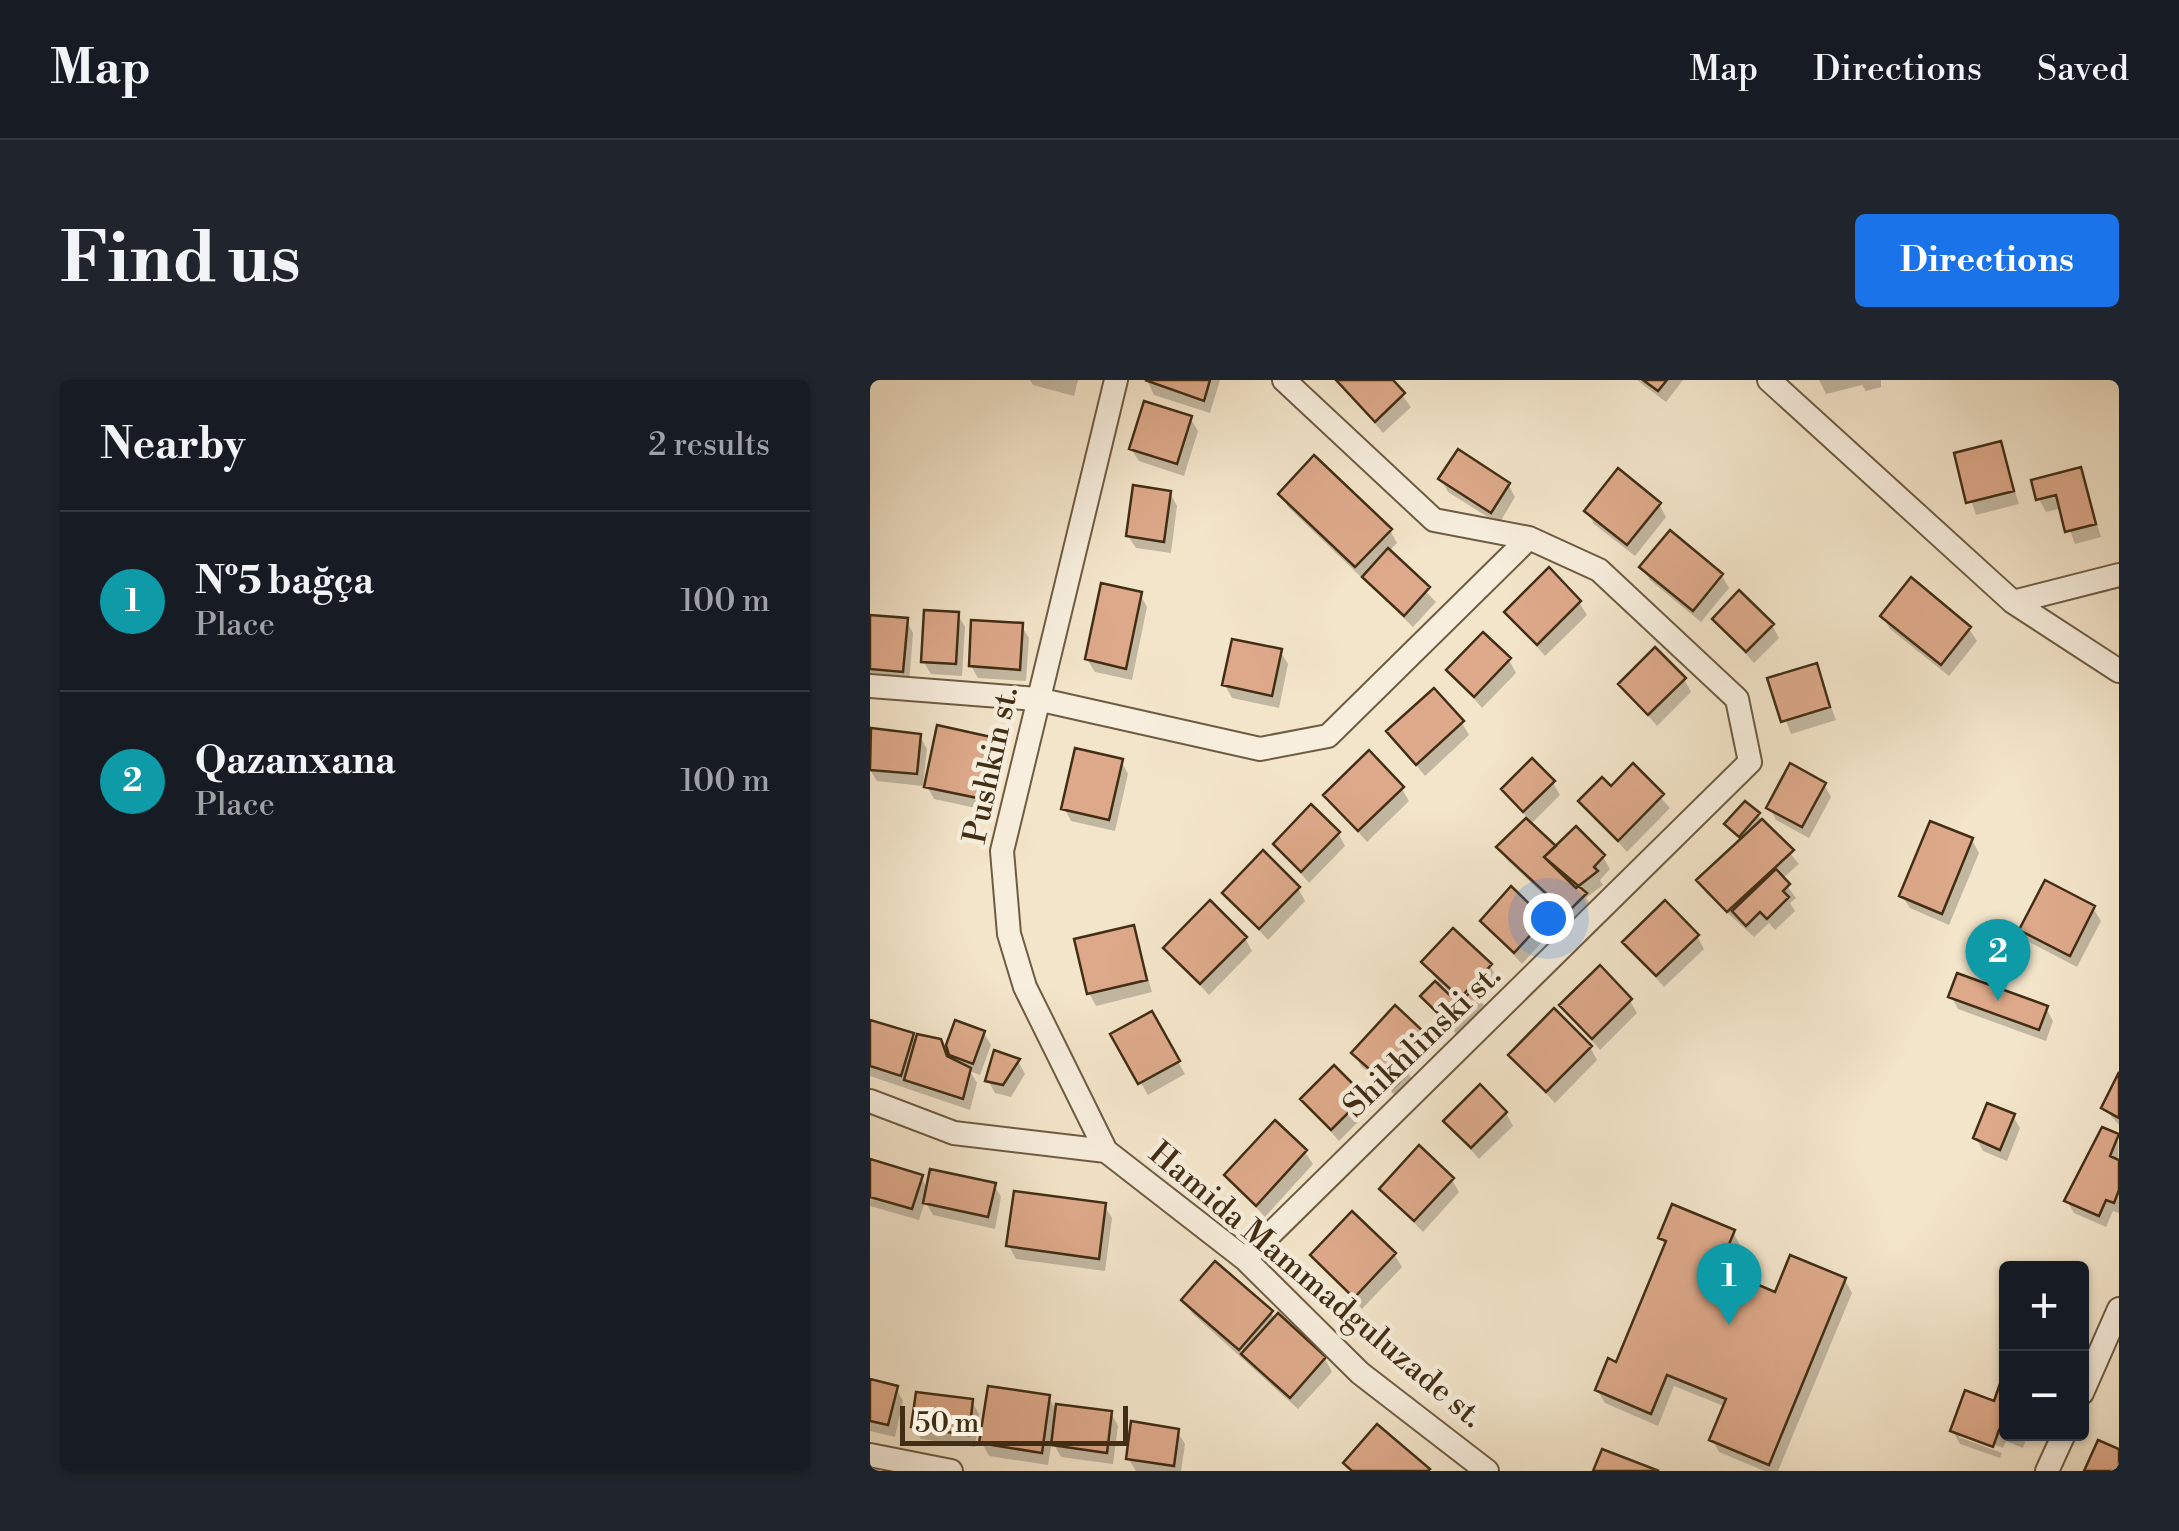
<!DOCTYPE html>
<html lang="en">
<head>
<meta charset="utf-8">
<style>
	:root { --surface:#171b24; --page:#20242c; --text:#f1f3f6; --muted:#9ea1a6; --line:#363941; --accent:#1a73e8 }
	body { margin:0; font-family:"Libre Bodoni",serif; background:var(--page); color:var(--text) }
	.controls { position:absolute; right:30px; bottom:30px; display:grid; overflow:hidden; border-radius:10px; box-shadow:0 2px 8px #0004 }
	.controls button { width:90px; height:90px; display:grid; place-items:center; padding:0; border:0; border-bottom:2px solid var(--line); background:var(--surface); color:var(--text); font:50px sans-serif }
	.scale { position:absolute; left:30px; bottom:25px; width:228px; box-sizing:border-box; padding-left:10px; border:5px solid #422e15; border-top:0; font-size:28px; line-height:35px; white-space:nowrap; color:#422e15; -webkit-text-stroke:8px #f7eedd; paint-order:stroke }
	.you { position:absolute; left:678px; top:538px; width:35px; height:35px; margin:-25px; border:8px solid #fff; border-radius:50%; background:#1a73e8; box-shadow:0 0 0 15px #1a73e833 }
	.badge { display:grid; place-items:center; width:65px; height:65px; border-radius:50%; background:var(--accent); color:#fff; font-size:32px; font-weight:700 }
	.pin { position:absolute; translate:-50% -82px; filter:drop-shadow(0 2px 5px #0008) }
	.pin::after { content:''; position:absolute; top:52px; width:35px; height:30px; background:inherit; clip-path:polygon(0 0,100% 0,50% 100%) }
	.list { margin:0; padding:0; list-style:none }
	h2 { display:flex; justify-content:space-between; align-items:center; height:130px; margin:0; padding:0 40px; font-size:42px }
	h2 small { font-size:32px; font-weight:400; color:var(--muted) }
	.list li { display:grid; grid-template-columns:65px 1fr auto; gap:30px; align-items:center; box-sizing:border-box; height:180px; padding:0 40px; border-top:2px solid var(--line) }
	.list b { display:block; font-size:38px; white-space:nowrap }
	.list p { margin:0; font-size:32px; white-space:nowrap; color:var(--muted) }
	.list em { font-size:32px; font-style:normal; color:var(--muted) }
	.map { position:relative; flex:none; width:1249px; height:1091px; overflow:hidden; border-radius:10px }
	header { display:flex; align-items:center; gap:60px; box-sizing:border-box; height:140px; padding:0 50px; background:var(--surface); border-bottom:2px solid var(--line) }
	header strong { font-size:48px }
	nav { display:flex; gap:55px; margin-inline-start:auto; font-size:35px }
	.intro { display:flex; align-items:center; justify-content:space-between; box-sizing:border-box; height:240px; padding:0 60px }
	h1 { margin:0; font-size:70px }
	.button { padding:25px 45px; border-radius:10px; background:var(--accent); color:#fff; font-size:35px; font-weight:700 }
	main { display:flex; gap:60px; padding:0 60px }
	aside { flex:1; background:var(--surface); border-radius:10px; box-shadow:0 2px 8px #0004 }
	.map>svg:first-child { display:block }
	.shadow { fill:#0003; fill-rule:evenodd }
	.building { fill:#dda98a; stroke:#422e15; stroke-width:2.5 }
	.lines { fill:none; stroke-linecap:round; stroke-linejoin:round }
	.street-casing { stroke:#6e5c42; stroke-width:26 }
	.street { stroke:#f7eedd; stroke-width:22 }
	.labels { text-anchor:middle; dominant-baseline:central; stroke-width:9; stroke-linejoin:round; paint-order:stroke }
	.street-label { font-size:32px; fill:#422e15; stroke:#f7eedd }
</style>
</head>
<body>
<header>
<strong>Map</strong>
<nav><a>Map</a><a>Directions</a><a>Saved</a></nav>
</header>
<div class="intro"><h1>Find us</h1><a class="button">Directions</a></div>
<main>
<aside>
<h2>Nearby<small>2 results</small></h2>
<ul class="list">
<li><span class="badge" style="background:#0f9aa8">1</span><div><b>№5 bağça</b><p>Place</p></div><em>100 m</em></li>
<li><span class="badge" style="background:#0f9aa8">2</span><div><b>Qazanxana</b><p>Place</p></div><em>100 m</em></li>
</ul>
</aside>
<div class="map">
<svg width="1249" height="1091" viewBox="0 0 1249 1091">
	<rect width="100%" height="100%" fill="#f3e5ca"/>
	<filter id="stains"><feTurbulence type="fractalNoise" baseFrequency=".002" numOctaves="4"/><feColorMatrix values="0 0 0 0 .2 0 0 0 0 .09 0 0 0 0 .02 0 0 0 .5 -.17"/></filter>
	<radialGradient id="worn" r=".72"><stop offset=".6" stop-color="#630" stop-opacity="0"/><stop offset="1" stop-color="#630" stop-opacity=".3"/></radialGradient>
	<path class="shadow" d="M160,0H208L204,16L163,5Z
		M277,0H350L340,33L284,15Z
		M468,0H520L541,27L513,53Z
		M767,0H813L796,22Z
		M949,0H1011V7L996,11L992,5L956,14Z
		M320,38L328,51L314,96L269,81L261,69Z
		M1130,64L1149,124L1106,135L1087,75Z
		M1210,90L1231,157L1205,164L1192,128L1176,132L1169,119Z
		M571,99L638,104L645,117L629,144L578,112Z
		M300,113L307,126L301,173L266,168L258,156Z
		M411,114L520,150L527,163L518,172L566,222L543,247L418,127Z
		M789,124L796,137L765,176L724,144L717,131Z
		M800,153L852,196L859,208L831,242L780,200L772,187Z
		M270,214L277,227L262,300L225,292L217,279Z
		M709,222L717,235L675,276L637,232Z
		M88,235L95,247L92,296L61,294L53,281Z
		M1013,236L1099,249L1107,261L1079,296L1020,249Z
		M0,237L36,240L43,253L39,303L0,300Z
		M845,239L902,245L909,258L884,283Z
		M151,245L159,258L156,301L108,298L101,286Z
		M410,271L418,284L409,328L362,318L355,305Z
		M639,280L646,293L612,328L580,290Z
		M945,286L966,340L921,354L901,300Z
		M814,299L821,312L787,346L751,304Z
		M592,343L599,355L555,396L519,352Z
		M0,352L3,357L50,356L57,369L53,406L7,401L0,390Z
		M128,361L136,374L124,432L64,419L57,406Z
		M251,381L258,394L245,451L201,441L194,428Z
		M763,386L800,428L757,472L712,421L741,409Z
		M683,403L690,415L660,445L686,469L733,477L740,489L730,500L733,505L716,518L722,527L705,544L636,479L629,467L658,439L634,409Z
		M954,405L961,417L939,458L906,440L899,427Z
		M532,409L539,421L497,462L456,415Z
		M888,435L929,484L912,499L926,518L920,523L925,531L905,550L899,543L884,557L836,513L829,500L873,461L857,444Z
		M468,453L475,466L439,503L406,464Z
		M1102,460L1109,473L1079,545L1040,528L1032,516Z
		M428,508L435,521L398,560L355,513Z
		M1223,528L1231,541L1207,587L1159,562L1152,549Z
		M673,540L680,553L652,584L613,541Z
		M263,548L282,612L226,626L219,613Z
		M827,556L834,569L794,607L755,562Z
		M375,558L382,571L339,615L296,568Z
		M554,582L620,586L627,598L609,617L617,631L590,658L553,617L568,601ZM572,605L592,624L589,627L569,608Z
		M1081,616L1176,628L1183,641L1176,661L1088,629Z
		M760,621L767,633L730,670L692,626Z
		M281,634L315,694L278,715L243,655Z
		M0,643L42,655L47,664L69,661L82,682L78,665L114,653L121,665L110,695L100,691L107,703L100,730L0,696Z
		M553,655L561,668L538,693L545,705L531,720L491,686L484,673Z
		M720,667L727,680L685,723L641,675Z
		M148,681L155,694L141,717L125,713L118,700Z
		M1249,698V745L1234,728Z
		M493,718L500,730L469,761L433,720Z
		M636,733L643,746L609,779L576,741Z
		M1143,736L1150,748L1137,781L1113,771L1106,758Z
		M1248,757L1249,833L1243,831L1236,847L1204,833L1197,821Z
		M435,772L443,784L395,837L357,796Z
		M0,782L51,797L58,810L124,805L131,817L125,849L63,835L55,821L49,840L0,826Z
		M582,800L589,812L553,852L512,809Z
		M234,825L242,838L235,891L146,879L139,866Z
		M863,852L870,865L858,895L906,915L975,900L982,913L908,1091H894L849,1072L842,1059L856,1027L804,1006L788,1046L735,1023L727,1010L747,985L796,867L791,858Z
		M524,874L532,887L492,929L443,876Z
		M314,920L401,933L405,940L408,936L455,979L462,992L428,1029L322,933Z
		M0,1002L26,1008L33,1021L25,1057L0,1051Z
		M1134,1002L1136,1054H1158L1153,1068L1136,1061L1133,1068L1089,1052V1057L1132,1073L1130,1078L1090,1064L1083,1051L1126,1025Z
		M179,1018L188,1033H241L248,1046L243,1084L191,1077L182,1061L178,1085L119,1076L112,1063Z
		M102,1022L109,1034L105,1067L51,1059L44,1046Z
		M307,1051L315,1064L311,1091H266L258,1078Z"/>
	<path class="building" d="M275,0H340L334,21Z
		M466,0H523L535,13L505,42Z
		M773,0H797L788,11Z
		M274,21L322,36L307,84L259,69Z
		M1131,61L1144,111L1096,123L1084,73Z
		M588,69L640,103L621,133L568,99Z
		M444,75L522,149L485,187L408,114Z
		M1211,87L1226,144L1195,152L1186,115L1166,120L1161,100Z
		M748,88L791,123L757,165L714,131Z
		M263,105L301,111L294,162L256,156Z
		M800,150L853,194L823,231L769,187Z
		M518,168L560,207L534,236L492,197Z
		M679,187L711,221L667,265L634,232Z
		M1041,197L1101,247L1071,285L1010,236Z
		M231,203L272,212L256,289L215,279Z
		M869,210L904,244L876,272L842,239Z
		M54,230L89,232L86,284L51,282Z
		M0,235L38,238L33,292L0,289Z
		M101,240L153,243L150,290L99,286Z
		M613,252L641,278L604,317L576,290Z
		M362,259L412,269L402,316L352,305Z
		M785,267L816,298L778,335L748,304Z
		M947,283L960,327L911,342L897,298Z
		M564,308L594,341L546,385L516,351Z
		M67,345L130,359L117,420L54,407Z
		M1,348L51,354L47,394L0,390Z
		M205,368L253,379L239,440L191,429Z
		M499,370L534,407L488,451L453,415Z
		M662,378L685,401L653,432L631,409Z
		M763,383L794,414L748,461L708,421L732,397L741,406Z
		M920,383L956,403L932,447L896,428Z
		M875,421L890,433L869,457L854,444Z
		M441,424L470,452L431,492L403,464Z
		M656,438L686,466L674,477L717,513L697,533L626,467Z
		M892,439L924,470L857,532L826,500Z
		M1060,441L1103,458L1072,534L1029,516Z
		M706,446L735,475L724,487L728,491L706,508L674,477Z
		M393,470L430,507L389,549L352,513Z
		M906,489L920,504L913,511L919,517L897,539L890,532L876,546L862,531Z
		M1175,500L1225,526L1200,576L1149,550Z
		M641,506L675,539L644,573L610,541Z
		M340,520L377,557L330,604L293,568Z
		M795,520L829,555L786,596L752,562Z
		M264,545L277,600L217,614L204,559Z
		M583,548L622,584L590,618L551,582Z
		M730,585L762,619L722,659L689,625Z
		M1087,593L1178,626L1169,650L1078,617Z
		M565,601L589,624L603,609L612,617L582,647L550,616Z
		M525,625L555,653L530,683L540,691L522,709L481,673Z
		M684,628L722,666L676,712L638,675Z
		M282,631L310,681L268,704L240,654Z
		M0,640L44,653L31,696L0,686Z
		M85,640L115,651L103,684L79,675L76,665Z
		M47,654L71,659L77,676L101,688L93,719L34,700Z
		M124,670L150,679L133,705L115,701Z
		M464,685L495,716L461,750L430,719Z
		M1249,692V738L1231,728Z
		M610,704L637,732L601,768L573,741Z
		M1117,723L1145,734L1130,770L1103,758Z
		M405,740L437,770L386,826L354,795Z
		M1232,747L1249,754L1240,776L1249,780V810L1244,823L1236,820L1229,836L1194,821Z
		M549,765L584,798L544,841L509,809Z
		M0,779L53,795L42,829L0,817Z
		M60,789L126,803L118,837L53,823Z
		M144,811L236,823L229,879L136,866Z
		M802,824L865,850L849,888L905,912L920,875L976,898L899,1085L839,1060L856,1019L797,995L781,1034L725,1010L738,978L746,982L796,861L788,858Z
		M482,831L526,873L484,918L440,875Z
		M345,881L403,931L369,970L311,920Z
		M408,933L456,977L420,1018L371,974Z
		M1132,998L1136,1000V1053L1129,1050L1123,1067L1080,1051L1095,1010L1124,1021Z
		M0,999L28,1006L18,1045L0,1041Z
		M118,1006L180,1015L172,1073L109,1063Z
		M46,1012L103,1019L99,1055L41,1047Z
		M186,1024L242,1031L237,1073L181,1065Z
		M261,1041L309,1049L304,1086L256,1079Z
		M507,1044L560,1089L558,1091H482L473,1083Z
		M1228,1060L1249,1069V1091H1214Z
		M732,1069L789,1091H723Z"/>
	<g class="lines">
		<defs>
			<path id="street" d="M899,0L1143,222L1249,291
				M1143,222L1249,195
				M0,306L167,319L390,369L458,356L659,158
				M0,721L84,753L236,771L375,879L490,993L617,1091
				M236,771L155,607L139,554L132,471L246,0
				M375,879L880,382L867,319L729,190L659,158L564,140L414,0
				M1212,1013L1249,929
				M0,1075L81,1091
				M1177,1091L1194,1054"/>
		</defs>
		<use href="#street" class="street-casing"/>
		<use href="#street" class="street"/>
	</g>
	<g class="labels">
		<g class="street-label">
			<text transform="translate(121 385) rotate(-78)">Pushkin st.</text>
			<text transform="translate(552 661) rotate(-44)">Shikhlinski st.</text>
			<text transform="translate(446 905) rotate(40)">Hamida Mammadguluzade st.</text>
		</g>
	</g>
	<rect width="100%" height="100%" filter="url(#stains)"/>
	<rect width="100%" height="100%" fill="url(#worn)"/>
</svg>
<div class="controls">
<button>+</button>
<button>−</button>
</div>
<div class="scale">50 m</div>
<div class="you"></div>
<div class="pin badge" style="left:859px;top:945px;background:#0f9aa8">1</div>
<div class="pin badge" style="left:1128px;top:621px;background:#0f9aa8">2</div>
</div>
</main>
</body>
</html>
